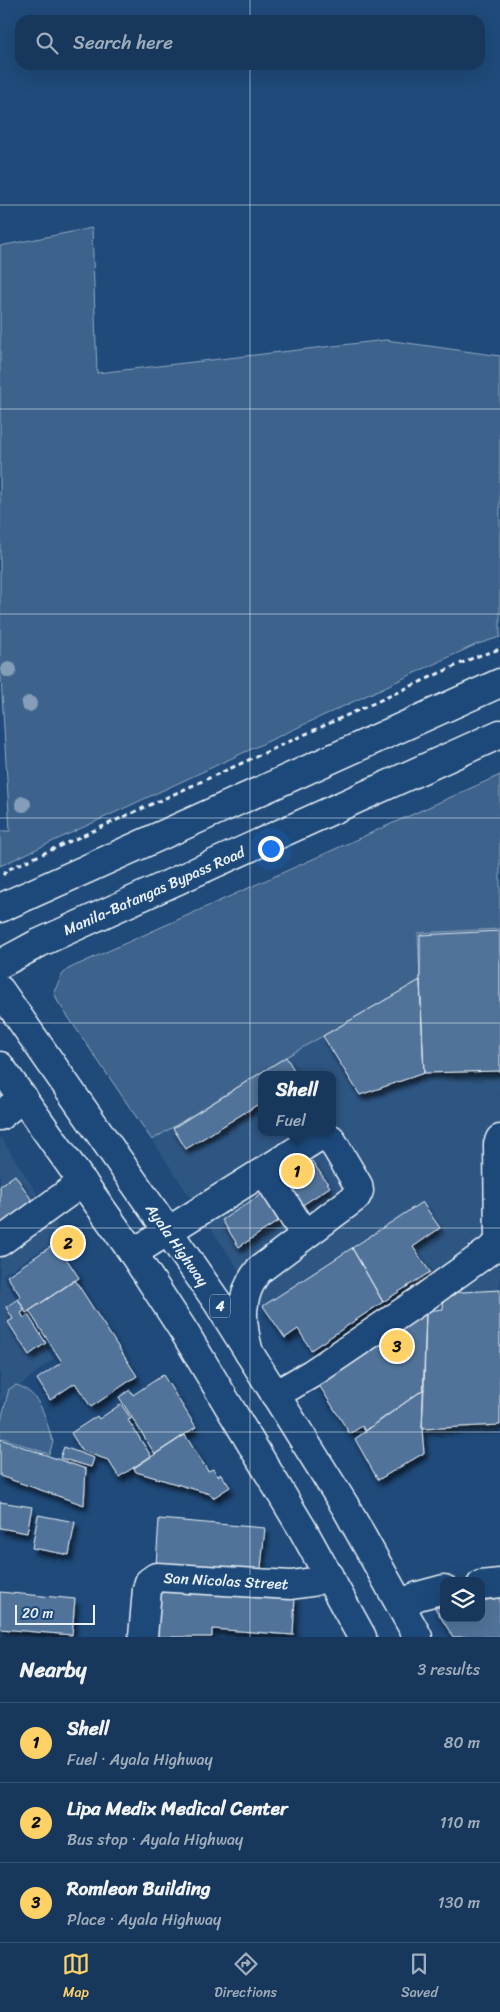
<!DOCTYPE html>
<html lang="en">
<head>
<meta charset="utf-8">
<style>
	:root { --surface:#17385c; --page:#244365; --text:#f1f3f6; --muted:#9eacbb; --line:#365272; --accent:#ffd166 }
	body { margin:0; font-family:Sriracha,sans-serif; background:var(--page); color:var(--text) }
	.controls { position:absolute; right:15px; bottom:15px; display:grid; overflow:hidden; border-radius:10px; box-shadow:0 5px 20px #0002 }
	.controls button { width:45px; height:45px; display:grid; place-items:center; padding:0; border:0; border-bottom:1px solid var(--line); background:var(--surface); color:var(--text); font:25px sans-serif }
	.scale { position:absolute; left:15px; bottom:12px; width:80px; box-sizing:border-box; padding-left:5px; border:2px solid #e8f1f8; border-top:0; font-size:14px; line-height:18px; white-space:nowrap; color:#e8f1f8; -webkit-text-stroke:4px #1f4a7a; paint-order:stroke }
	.you { position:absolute; left:270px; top:848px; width:18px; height:18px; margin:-12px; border:4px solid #fff; border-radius:50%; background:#1a73e8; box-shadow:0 0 0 8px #1a73e833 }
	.badge { display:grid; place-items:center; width:32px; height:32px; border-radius:50%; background:var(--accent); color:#111; font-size:16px; font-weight:700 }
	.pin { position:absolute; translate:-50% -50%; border:2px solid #fff; box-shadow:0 1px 5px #0006 }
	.popup { position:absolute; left:258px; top:1071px; width:78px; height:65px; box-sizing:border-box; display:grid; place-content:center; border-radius:10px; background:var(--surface); filter:drop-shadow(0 1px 4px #0005); font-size:16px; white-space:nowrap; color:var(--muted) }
	.popup b { font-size:19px; color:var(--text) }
	.popup::after { content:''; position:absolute; left:50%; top:100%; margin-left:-10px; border:10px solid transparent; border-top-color:var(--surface) }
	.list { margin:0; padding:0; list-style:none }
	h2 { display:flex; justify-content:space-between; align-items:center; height:65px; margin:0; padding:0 20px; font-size:21px }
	h2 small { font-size:16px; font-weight:400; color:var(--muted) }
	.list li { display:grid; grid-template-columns:32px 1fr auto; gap:15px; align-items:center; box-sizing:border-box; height:80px; padding:0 20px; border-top:1px solid var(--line) }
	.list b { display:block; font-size:19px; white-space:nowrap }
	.list p { margin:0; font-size:16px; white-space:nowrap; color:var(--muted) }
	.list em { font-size:16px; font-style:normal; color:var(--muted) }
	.icon { flex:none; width:28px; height:28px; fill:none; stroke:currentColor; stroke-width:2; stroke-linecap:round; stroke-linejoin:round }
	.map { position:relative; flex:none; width:500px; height:1637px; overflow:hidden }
	.search { position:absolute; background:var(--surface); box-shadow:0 5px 20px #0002; left:15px; right:15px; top:15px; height:55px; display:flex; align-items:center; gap:12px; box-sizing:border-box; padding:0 18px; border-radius:15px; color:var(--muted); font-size:19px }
	.sheet { height:305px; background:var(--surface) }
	nav { display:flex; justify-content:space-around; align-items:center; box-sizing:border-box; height:70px; border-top:1px solid var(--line); background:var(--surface); font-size:14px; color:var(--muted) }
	nav a { display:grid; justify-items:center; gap:2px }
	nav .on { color:var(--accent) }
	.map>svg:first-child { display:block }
	.built { fill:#2e5683; fill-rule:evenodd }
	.green { fill:#3c628c; stroke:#92aac2 }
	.building { fill:#517399; stroke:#e8f1f8; filter:url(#shadow) }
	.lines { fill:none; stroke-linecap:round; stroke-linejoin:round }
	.minor-casing { stroke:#e8f1f8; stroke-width:31 }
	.major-casing { stroke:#e8f1f8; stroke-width:31 }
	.highway-casing { stroke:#e8f1f8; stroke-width:31 }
	.path { stroke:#e8f1f8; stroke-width:3; stroke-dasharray:5 4; stroke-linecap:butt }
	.minor { stroke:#1f4a7a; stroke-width:28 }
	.major { stroke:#1f4a7a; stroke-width:28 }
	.highway { stroke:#1f4a7a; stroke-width:28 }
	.tree { fill:#849eb9 }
	.grid { fill:none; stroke:#e8f1f8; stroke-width:1; stroke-opacity:0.55 }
	.labels { text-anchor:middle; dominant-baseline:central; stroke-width:5; stroke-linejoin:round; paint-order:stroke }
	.shield { fill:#1f4a7a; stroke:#acbfd2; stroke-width:1 }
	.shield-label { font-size:14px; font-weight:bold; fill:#e8f1f8 }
	.street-label { font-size:15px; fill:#e8f1f8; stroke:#1f4a7a }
</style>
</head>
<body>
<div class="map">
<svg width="500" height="1637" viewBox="0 0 500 1637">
	<defs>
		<filter id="shadow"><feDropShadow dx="3" dy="5.5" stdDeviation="2.5" flood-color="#0009"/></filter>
	</defs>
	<rect width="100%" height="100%" fill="#1f4a7a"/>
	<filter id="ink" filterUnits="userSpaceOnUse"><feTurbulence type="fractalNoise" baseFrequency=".02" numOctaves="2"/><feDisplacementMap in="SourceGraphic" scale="10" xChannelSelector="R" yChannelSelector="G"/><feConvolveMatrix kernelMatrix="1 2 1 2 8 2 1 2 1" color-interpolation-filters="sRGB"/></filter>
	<g filter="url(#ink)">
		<path class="built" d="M500,929V1430L423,1435L424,1389L422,1299L412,1285L383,1302L263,1306L152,1140L286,1057L419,980L418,933ZM262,1075H332V1132H262Z
			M0,1136L64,1236L2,1275L53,1359L2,1400L0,1405Z"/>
		<path class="green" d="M92,228L97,373L386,340L500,356V637L475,645L0,866V831H10L0,660V246Z
			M500,775V929L418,933L420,980L286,1057L152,1140L58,1002L54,992L62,975L68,969Z
			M16,1385C42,1393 45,1419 53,1442L49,1454L0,1437V1424L9,1389Z"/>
		<path class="building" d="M500,931V1071L424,1073L420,980V935Z
			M420,980L424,1073L360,1095L323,1036Z
			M286,1057L296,1073L292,1075H262V1113L257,1105L186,1149L173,1128Z
			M312,1161L330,1187L239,1247L222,1220Z
			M15,1175L33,1202L0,1225V1186Z
			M422,1202L440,1228L413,1247L430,1272L383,1302L352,1248Z
			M56,1243L79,1278L26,1313L18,1299L21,1297L7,1276Z
			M352,1248L383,1302L311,1350L298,1329L285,1338L263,1306Z
			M75,1280L137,1376L91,1407L75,1383L50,1400L37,1379L62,1362L29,1311Z
			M500,1290V1425L422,1429L426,1311L443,1309L444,1293Z
			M18,1299L25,1310L21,1313L24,1318L28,1315L46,1343L29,1355L8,1322L13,1319L6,1307Z
			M426,1311L424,1389L365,1431L362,1426L350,1434L317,1382Z
			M163,1375L196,1427L155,1454L119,1397L130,1390L133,1395Z
			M424,1389L422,1429L424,1453L378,1480L355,1439Z
			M121,1404L131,1419L128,1420L151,1456L119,1477L108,1460L82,1451L71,1433L97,1416L99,1419Z
			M185,1435L208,1471L213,1469L218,1476L221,1474L230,1487L213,1498L210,1494L136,1472L134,1468Z
			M0,1439L86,1469L84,1505L0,1476Z
			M64,1447L94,1458L91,1467L60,1458Z
			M0,1502L32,1507L27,1533L0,1528Z
			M38,1515L75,1522L69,1555L32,1548Z
			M159,1519L265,1528L260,1578L156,1565Z
			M159,1586L295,1596L293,1635L212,1629V1637H155Z
			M0,1592L75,1599L72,1635L0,1629Z
			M500,1598V1637H453L435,1608L444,1606V1618H481V1601Z"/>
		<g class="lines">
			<defs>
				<path id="minor" d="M0,1116L23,1097
					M264,1171L305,1235
					M0,1242L83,1182
					M499,1243L498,1144L500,1139
					M133,1253L320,1136L331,1139L358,1185L359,1191L356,1197L259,1270C238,1296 241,1322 249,1353
					M275,1395L311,1374L422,1299L500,1243
					M481,1585L500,1583
					M401,1604L418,1596L444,1589
					M143,1637L147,1589L149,1582L156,1577L291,1585L312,1582L329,1576"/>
				<path id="major" d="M0,908L500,683
					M0,964L39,943L500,734"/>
				<path id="highway" d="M0,990L218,1303L345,1506L418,1637
					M0,1066L133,1253L185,1333L303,1530L362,1637"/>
			</defs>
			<use href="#minor" class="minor-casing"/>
			<use href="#major" class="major-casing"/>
			<use href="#highway" class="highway-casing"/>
			<path class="path" d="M3,875L7,870L475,657L500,649"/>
			<use href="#minor" class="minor"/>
			<use href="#major" class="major"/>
			<use href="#highway" class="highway"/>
		</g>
		<g class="tree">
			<circle cx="9" cy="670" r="8"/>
			<circle cx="29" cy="704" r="8"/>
			<circle cx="23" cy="804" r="8"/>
		</g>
	</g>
	<path class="grid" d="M250,0V20M250,65V1637M0,205H500M0,409H500M0,614H500M0,818H500M0,1023H500M0,1228H500M0,1432H500"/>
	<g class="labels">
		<rect class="shield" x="210" y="1294.5" width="20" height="23" rx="4"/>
		<g class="shield-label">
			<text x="220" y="1306">4</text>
		</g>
		<g class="street-label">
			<text transform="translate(154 891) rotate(-24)">Manila-Batangas Bypass Road</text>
			<text transform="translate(177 1245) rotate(55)">Ayala Highway</text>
			<text transform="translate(226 1581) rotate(3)">San Nicolas Street</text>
		</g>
	</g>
</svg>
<div class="controls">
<button><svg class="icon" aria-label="layers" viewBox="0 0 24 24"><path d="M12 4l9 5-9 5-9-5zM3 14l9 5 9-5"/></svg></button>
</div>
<div class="scale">20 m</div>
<div class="you"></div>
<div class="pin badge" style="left:297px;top:1171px">1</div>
<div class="popup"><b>Shell</b>Fuel</div>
<div class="pin badge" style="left:68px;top:1243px">2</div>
<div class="pin badge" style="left:397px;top:1346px">3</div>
<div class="search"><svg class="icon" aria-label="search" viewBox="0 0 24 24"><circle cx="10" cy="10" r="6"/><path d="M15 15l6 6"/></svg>Search here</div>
</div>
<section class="sheet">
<h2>Nearby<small>3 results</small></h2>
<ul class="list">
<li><span class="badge">1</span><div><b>Shell</b><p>Fuel · Ayala Highway</p></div><em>80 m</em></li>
<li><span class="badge">2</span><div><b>Lipa Medix Medical Center</b><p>Bus stop · Ayala Highway</p></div><em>110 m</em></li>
<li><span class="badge">3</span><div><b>Romleon Building</b><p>Place · Ayala Highway</p></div><em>130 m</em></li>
</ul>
</section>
<nav>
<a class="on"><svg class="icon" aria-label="map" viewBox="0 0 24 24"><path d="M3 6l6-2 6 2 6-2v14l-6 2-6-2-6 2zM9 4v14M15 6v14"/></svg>Map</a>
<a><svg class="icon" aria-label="directions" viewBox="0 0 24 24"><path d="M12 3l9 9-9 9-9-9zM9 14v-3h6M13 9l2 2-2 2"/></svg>Directions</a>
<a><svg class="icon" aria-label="saved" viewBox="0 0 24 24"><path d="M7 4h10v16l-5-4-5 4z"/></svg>Saved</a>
</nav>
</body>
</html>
